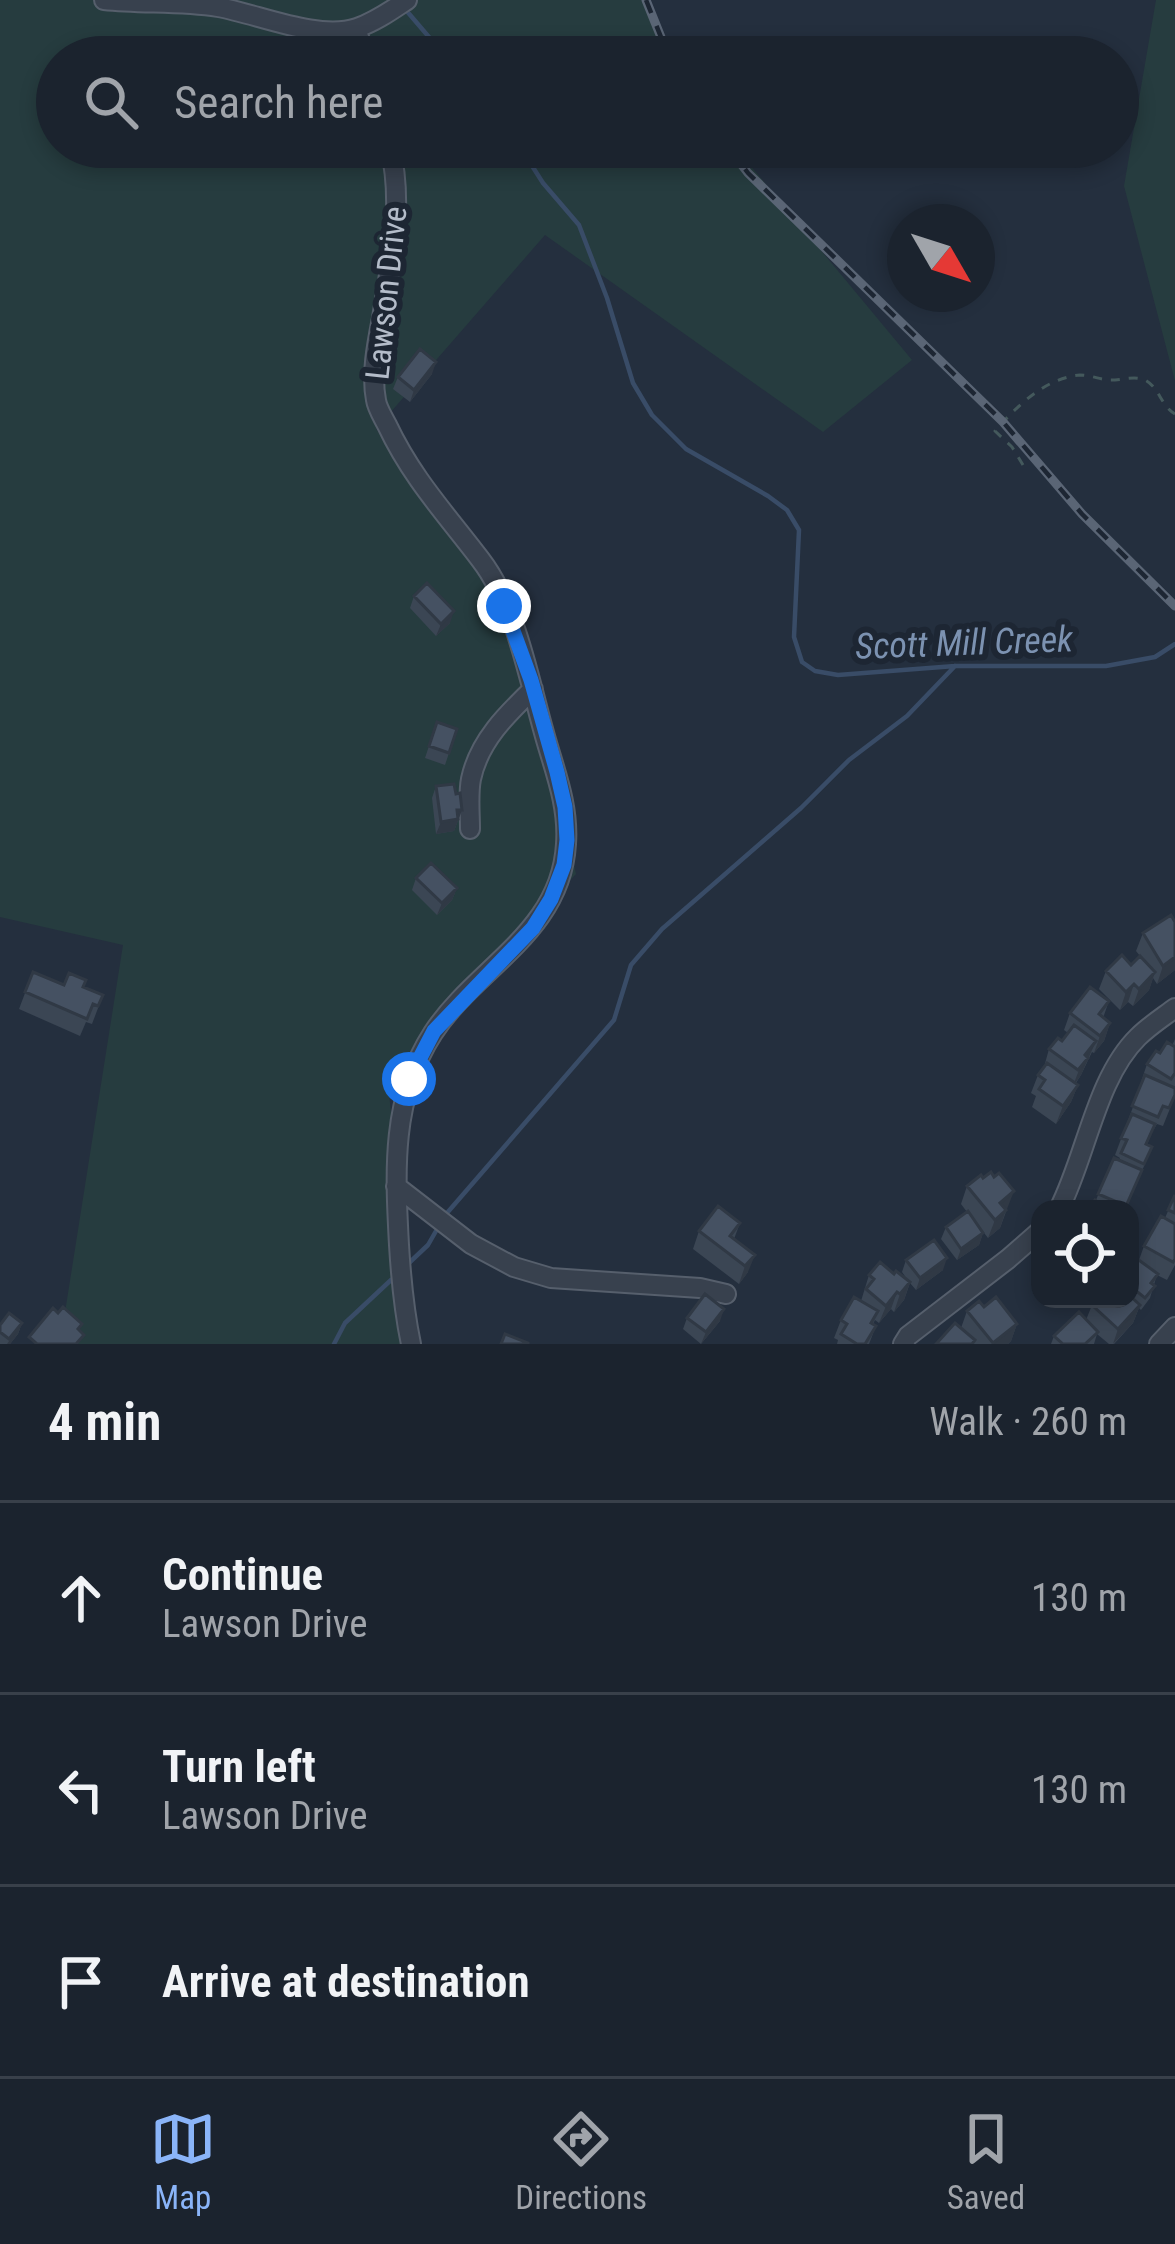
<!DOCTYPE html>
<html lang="en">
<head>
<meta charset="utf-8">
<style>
	:root { --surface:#1b232e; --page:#242b36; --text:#f1f3f6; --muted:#a0a4aa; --line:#39404a; --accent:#8ab4f8 }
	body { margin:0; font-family:"Roboto Condensed",sans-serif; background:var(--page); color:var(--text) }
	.controls { position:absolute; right:36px; bottom:36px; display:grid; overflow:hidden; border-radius:24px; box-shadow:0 6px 18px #0003 }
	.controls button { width:108px; height:108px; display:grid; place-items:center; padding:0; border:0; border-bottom:3px solid var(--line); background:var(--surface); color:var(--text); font:60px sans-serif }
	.compass { position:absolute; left:887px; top:204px; width:108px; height:108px; border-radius:50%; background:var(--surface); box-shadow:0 6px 18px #0003; rotate:129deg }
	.stop { position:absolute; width:36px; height:36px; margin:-27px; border:9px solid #1a73e8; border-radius:50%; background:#fff }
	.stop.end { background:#1a73e8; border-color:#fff; box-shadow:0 3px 12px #0008 }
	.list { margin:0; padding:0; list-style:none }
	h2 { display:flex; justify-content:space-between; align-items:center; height:156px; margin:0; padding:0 48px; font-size:51px }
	h2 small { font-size:39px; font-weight:400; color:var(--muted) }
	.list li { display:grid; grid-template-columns:78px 1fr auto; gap:36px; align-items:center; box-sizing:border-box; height:192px; padding:0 48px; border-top:3px solid var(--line) }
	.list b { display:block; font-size:45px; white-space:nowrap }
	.list p { margin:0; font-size:39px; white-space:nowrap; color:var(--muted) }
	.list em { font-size:39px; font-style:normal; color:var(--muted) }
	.icon { flex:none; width:66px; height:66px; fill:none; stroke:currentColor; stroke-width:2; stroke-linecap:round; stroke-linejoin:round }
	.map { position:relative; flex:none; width:1175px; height:1344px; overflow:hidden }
	.search { position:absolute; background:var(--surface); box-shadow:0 6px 18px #0003; left:36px; right:36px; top:36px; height:132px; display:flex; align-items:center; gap:30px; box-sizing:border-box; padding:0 42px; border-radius:66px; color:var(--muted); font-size:45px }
	.sheet { height:732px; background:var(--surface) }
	nav { display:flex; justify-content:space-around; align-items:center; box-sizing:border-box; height:168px; border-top:3px solid var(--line); background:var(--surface); font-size:33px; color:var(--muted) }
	nav a { display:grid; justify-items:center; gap:6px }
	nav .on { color:var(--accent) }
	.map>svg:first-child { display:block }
	.green { fill:#263c3f }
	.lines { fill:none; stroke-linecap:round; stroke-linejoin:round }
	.stream { stroke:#394c67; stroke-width:4.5 }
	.minor-casing { stroke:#565f6c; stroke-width:22 }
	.path { stroke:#44595c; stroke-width:3; stroke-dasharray:9 9; stroke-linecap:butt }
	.minor { stroke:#38414e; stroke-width:18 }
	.rail-casing { stroke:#5a6575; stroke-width:9 }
	.rail { stroke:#1d2633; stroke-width:4.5; stroke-dasharray:14; stroke-linecap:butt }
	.wall { fill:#3b4654 }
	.shaded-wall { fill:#303945 }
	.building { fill:#455162; stroke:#303945; stroke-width:3 }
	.route { stroke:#1a73e8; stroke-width:15 }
	.labels { text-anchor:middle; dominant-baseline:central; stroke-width:12; stroke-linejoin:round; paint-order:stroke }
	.street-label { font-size:33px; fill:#b4bcc9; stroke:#1d2633 }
	.water-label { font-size:36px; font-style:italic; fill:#7c92b1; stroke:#1d2633 }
</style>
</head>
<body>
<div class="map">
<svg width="1175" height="1344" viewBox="0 0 1175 1344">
	<rect width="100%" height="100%" fill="#242f3e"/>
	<path class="green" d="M0,0H646L662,57H57V147H735L912,360L823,432L545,235L376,429L520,625L576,874L387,1076L417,1344H60L123,945L0,917Z
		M1156,0H1175V381L1124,186Z"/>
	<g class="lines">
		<path class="stream" d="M405,9L446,57
			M520,147L543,183L579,225L607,298L633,383L652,415L686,449L768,496L787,510L799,530L794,637L802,662L815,671L838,675L955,666H1106L1155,657L1175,644
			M447,1213L614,1020L631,965L662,929L801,808L849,760L907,716L955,666
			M410,1262L428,1245L436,1231
			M334,1344L345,1323L391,1280"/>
		<defs>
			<path id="minor" d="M104,0C142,4 180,1 218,7C258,14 318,41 357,28C375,22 392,10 407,0
				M356,29L366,57
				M390,147C404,205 391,260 382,318C377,344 371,374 376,400C377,408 383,417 387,425C412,478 445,513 480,559C515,604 528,675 543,729C553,767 569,803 566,844C561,933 476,967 433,1033C391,1098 395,1171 399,1245C401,1278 404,1311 411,1344
				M470,829C470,813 468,794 471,779C479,741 507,714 533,689
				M396,1186L471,1244L514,1267L551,1278L700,1288L726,1294
				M1059,1209C1086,1157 1096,1078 1138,1037C1149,1026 1163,1017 1175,1008
				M903,1344L908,1336L1008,1259L1040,1231
				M1159,1344L1175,1327"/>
		</defs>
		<use href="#minor" class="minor-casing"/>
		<path class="path" d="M1023,465L1012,447L995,431C1017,406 1045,378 1080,375C1089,375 1099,379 1108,380C1121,381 1133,375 1145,380C1159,387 1161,406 1175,414"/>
		<use href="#minor" class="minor"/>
		<defs>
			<path id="rail" d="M646,0L669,57
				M728,147L748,173L1003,422L1082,514L1175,606"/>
		</defs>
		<use href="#rail" class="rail-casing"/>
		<use href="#rail" class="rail"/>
	</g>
	<path class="wall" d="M432,374L410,402L393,389L398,377Z
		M414,596L450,623L436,636L410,608Z
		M437,722L449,753L445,765L425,758Z
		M436,786L456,794L462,810L454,831L436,834L432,798Z
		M416,878L457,888L452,900L437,915L412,890Z
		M1175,922V970L1157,984L1153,978L1149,990L1133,1006L1128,1002L1120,1010L1099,989L1106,971L1131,965L1140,956L1136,951L1143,933Z
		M33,972L64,985L83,987L103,995L92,1024L86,1022L80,1036L19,1009Z
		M1109,1001L1103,1018L1110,1023L1104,1041L1094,1053L1092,1052L1081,1075L1076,1083L1078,1085L1071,1102L1056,1124L1032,1107L1036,1096L1031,1093L1038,1075L1044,1067L1049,1049L1062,1041L1068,1033L1064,1030L1070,1013Z
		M1175,1039V1096L1163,1126L1157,1124L1151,1134L1147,1145L1152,1147L1126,1209H1089L1096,1200L1114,1158L1119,1160L1120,1158L1115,1155L1142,1083L1141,1082L1147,1064L1172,1046Z
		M967,1186L1007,1209L1000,1228L988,1238L974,1220L983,1233L979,1245L957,1260L941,1239L946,1227L967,1212L961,1204Z
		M1175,1195V1265L1167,1280L1157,1275L1150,1298L1141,1310L1139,1308L1133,1323L1114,1344H1109L1097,1334L1094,1344H1051L1054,1336L1086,1320L1092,1305L1130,1299V1265L1139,1260L1144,1246L1165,1218Z
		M740,1223L734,1239L748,1272L739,1284L693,1249L699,1231Z
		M906,1260L943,1270L916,1290L910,1283L904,1300L894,1312L891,1309L879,1323L875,1320L873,1324L876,1326L869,1344H837L838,1340L834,1338L841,1320L861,1301L869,1275L894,1274L909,1282L902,1272Z
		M1040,1267V1287L1035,1281Z
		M967,1311L1017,1324L1011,1341L1008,1344H936L961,1328Z
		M687,1318L720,1321L701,1344L683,1329Z
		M22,1323L18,1334L10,1344H0V1325Z"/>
	<path class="shaded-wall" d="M436,362L432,374L410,402L414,390Z
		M454,611L450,623L436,636L441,624Z
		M457,810H462L454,831L436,834L441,822Z
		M457,888L452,900L437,915L442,903Z
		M1175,957V970L1157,984L1163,966Z
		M1155,972L1149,990L1133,1006L1139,989Z
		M1134,984L1128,1002L1120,1010L1126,992Z
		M1110,1023L1104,1041L1094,1053L1100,1036Z
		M1096,1041L1081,1075L1072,1088L1085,1055Z
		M1078,1085L1071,1102L1056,1124L1063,1106Z
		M1014,1191L1007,1209L994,1220L1000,1203Z
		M1006,1210L1000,1228L988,1238L995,1220Z
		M983,1233L979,1245L957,1260L961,1249Z
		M755,1255L748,1272L739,1284L745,1266Z
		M947,1258L943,1270L916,1290L920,1278Z
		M910,1282L904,1300L894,1312L900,1294Z
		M897,1292L891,1309L879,1323L886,1306Z
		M1140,1305L1133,1323L1113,1344L1118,1329Z
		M724,1309L720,1321L701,1344L706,1332Z
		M22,1323L18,1334L10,1344H7Z
		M1017,1324L1011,1341L1008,1344H992Z"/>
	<path class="building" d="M420,349L436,362L414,390L398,377Z
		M427,583L454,611L441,624L414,596Z
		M437,722L457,729L449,753L429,746Z
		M454,784L456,794L460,793L462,810H457L458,819L441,822L436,786Z
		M431,863L457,888L442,903L416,878Z
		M1171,915L1175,922V957L1163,966L1143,933Z
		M1122,955L1131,965L1140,956L1155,972L1139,989L1134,984L1126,992L1106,971Z
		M33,972L64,985L69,973L86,980L83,987L103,995L98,1006L93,1004L87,1019L25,992Z
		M1090,987L1109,1001L1099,1014L1110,1023L1100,1036L1070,1013Z
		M1074,1025L1096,1041L1085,1055L1088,1058L1078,1070L1049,1049L1058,1038L1062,1041Z
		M1167,1042L1175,1047V1073L1171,1079L1147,1064L1156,1051L1160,1053Z
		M1047,1063L1078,1085L1063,1106L1039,1089L1045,1080L1038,1075Z
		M1145,1075L1175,1088V1095L1169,1108L1163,1106L1158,1117L1132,1106Z
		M1132,1114L1155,1124L1146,1144L1152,1147L1144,1164L1121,1153L1127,1140L1121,1138Z
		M1114,1158L1142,1170L1126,1206L1098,1194Z
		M991,1172L994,1177L999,1173L1014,1191L1000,1203L1006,1210L995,1220L967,1186L981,1175L983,1178Z
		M1175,1195V1213L1168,1210Z
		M1095,1200L1107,1209H1089Z
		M718,1206L740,1223L730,1236L755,1255L745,1266L699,1231Z
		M968,1211L983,1233L961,1249L946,1227Z
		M1161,1216L1175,1224V1259L1173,1262L1144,1246Z
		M934,1240L947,1258L920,1278L906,1260Z
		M1136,1258L1158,1274L1151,1283L1155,1286L1145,1298L1130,1286V1265Z
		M880,1262L894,1274L896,1271L910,1282L900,1294L897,1292L886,1306L866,1289L874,1279L869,1275Z
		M705,1294L724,1309L706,1332L687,1318Z
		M1130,1296L1140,1305L1118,1329L1092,1305L1097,1299H1130Z
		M854,1297L878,1311L871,1323L876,1326L865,1344H857L841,1334L847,1324L841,1320Z
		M996,1297L1017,1324L993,1343L967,1311L979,1301L984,1307Z
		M63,1307L82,1324L78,1329L84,1335L76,1344H37L29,1337L53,1308L58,1313Z
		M1079,1312L1098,1332L1085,1344H1063L1054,1336Z
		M9,1313L22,1323L9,1339L0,1332V1325Z
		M955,1323L975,1340L972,1344H936Z
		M505,1334L528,1343V1344H501Z"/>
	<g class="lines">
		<path class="route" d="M409,1079L434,1031L533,928L551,899L564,865L567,840L565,807L557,772L531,680L504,606"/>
	</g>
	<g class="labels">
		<g class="street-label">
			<text transform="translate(386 293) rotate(-84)">Lawson Drive</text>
		</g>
		<g class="water-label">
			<text transform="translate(964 643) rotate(-2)">Scott Mill Creek</text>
		</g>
	</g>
</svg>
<div class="controls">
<button><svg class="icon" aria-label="locate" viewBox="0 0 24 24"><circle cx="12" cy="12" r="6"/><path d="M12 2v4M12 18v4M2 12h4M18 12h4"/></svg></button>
</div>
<svg class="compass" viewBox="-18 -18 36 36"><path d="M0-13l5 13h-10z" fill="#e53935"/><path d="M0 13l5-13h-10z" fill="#a0a4aa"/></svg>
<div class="stop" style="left:409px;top:1079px"></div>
<div class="stop end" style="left:504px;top:606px"></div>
<div class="search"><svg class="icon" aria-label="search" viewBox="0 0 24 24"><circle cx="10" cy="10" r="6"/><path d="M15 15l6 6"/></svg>Search here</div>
</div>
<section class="sheet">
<h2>4 min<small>Walk · 260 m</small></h2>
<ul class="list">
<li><svg class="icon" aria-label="ahead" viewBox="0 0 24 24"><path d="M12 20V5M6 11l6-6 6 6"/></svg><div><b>Continue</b><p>Lawson Drive</p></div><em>130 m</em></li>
<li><svg class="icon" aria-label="left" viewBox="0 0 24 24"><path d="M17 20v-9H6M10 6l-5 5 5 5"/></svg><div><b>Turn left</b><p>Lawson Drive</p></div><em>130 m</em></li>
<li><svg class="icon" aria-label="arrive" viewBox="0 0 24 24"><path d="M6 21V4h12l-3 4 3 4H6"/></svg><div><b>Arrive at destination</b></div></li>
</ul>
</section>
<nav>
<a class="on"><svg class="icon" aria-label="map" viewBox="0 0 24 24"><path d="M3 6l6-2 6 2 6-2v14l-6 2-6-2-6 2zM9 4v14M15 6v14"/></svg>Map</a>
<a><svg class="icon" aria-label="directions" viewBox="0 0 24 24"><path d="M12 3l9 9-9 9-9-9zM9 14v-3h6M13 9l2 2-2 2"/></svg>Directions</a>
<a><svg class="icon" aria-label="saved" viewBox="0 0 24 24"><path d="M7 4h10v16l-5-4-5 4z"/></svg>Saved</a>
</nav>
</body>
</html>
